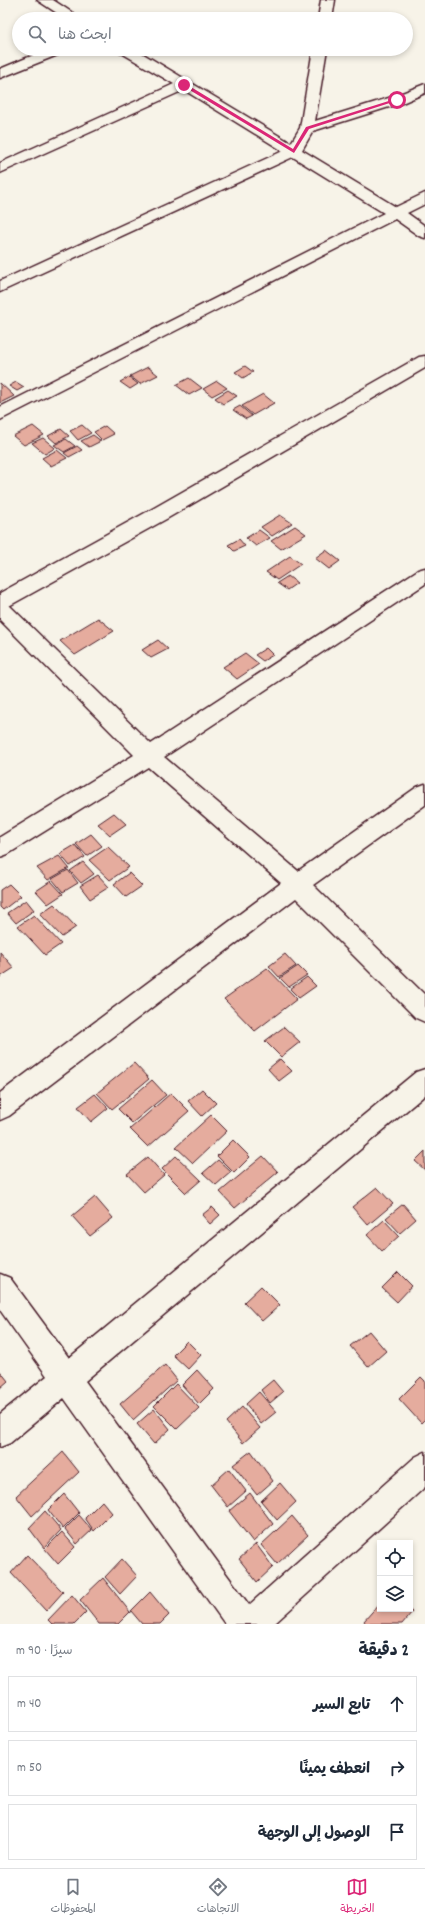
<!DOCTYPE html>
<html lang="ar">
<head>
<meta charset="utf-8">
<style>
	:root { --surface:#fff; --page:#f2f2f3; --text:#1f2937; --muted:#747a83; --line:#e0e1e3; --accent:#db2777 }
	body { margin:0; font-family:Dekko,"Playpen Sans Arabic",sans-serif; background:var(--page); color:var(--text); direction:rtl }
	.controls { position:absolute; right:12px; bottom:12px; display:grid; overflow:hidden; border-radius:0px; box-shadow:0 2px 6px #0003 }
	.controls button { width:36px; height:36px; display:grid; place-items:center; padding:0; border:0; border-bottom:1px solid var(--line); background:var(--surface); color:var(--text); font:20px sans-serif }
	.stop { position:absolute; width:12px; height:12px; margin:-9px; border:3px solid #db2777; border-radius:50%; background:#fff }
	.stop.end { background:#db2777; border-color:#fff; box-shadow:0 1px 4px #0008 }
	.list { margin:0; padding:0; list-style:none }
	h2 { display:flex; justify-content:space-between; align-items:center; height:52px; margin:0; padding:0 16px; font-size:17px }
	h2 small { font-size:13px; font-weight:400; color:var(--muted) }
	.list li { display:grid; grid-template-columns:26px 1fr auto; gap:12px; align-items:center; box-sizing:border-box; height:56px; margin:0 8px 8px; padding:0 8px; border:1px solid var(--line); border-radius:0px }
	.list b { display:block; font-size:15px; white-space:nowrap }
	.list em { font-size:13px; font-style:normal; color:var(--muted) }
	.icon { flex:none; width:22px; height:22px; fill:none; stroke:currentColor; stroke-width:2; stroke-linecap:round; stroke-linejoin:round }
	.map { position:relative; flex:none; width:425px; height:1624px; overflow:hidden; direction:ltr }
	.search { position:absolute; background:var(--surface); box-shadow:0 2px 6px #0003; left:12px; right:12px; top:12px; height:44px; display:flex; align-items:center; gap:10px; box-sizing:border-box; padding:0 14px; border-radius:22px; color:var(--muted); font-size:15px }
	.sheet { height:244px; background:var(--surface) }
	nav { display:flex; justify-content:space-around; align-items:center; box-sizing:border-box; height:56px; border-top:1px solid var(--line); background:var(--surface); font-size:11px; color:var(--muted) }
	nav a { display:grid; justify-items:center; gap:2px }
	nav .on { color:var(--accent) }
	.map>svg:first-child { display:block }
	.building { fill:#e5ac9e; stroke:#4a1f2b }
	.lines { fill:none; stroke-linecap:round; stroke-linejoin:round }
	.street-casing { stroke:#4a1f2b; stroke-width:3 }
	.secondary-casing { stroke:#4a1f2b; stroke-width:3 }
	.street { fill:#f7f3e8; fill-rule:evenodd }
	.secondary { fill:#f7f3e8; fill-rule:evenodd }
	.route { fill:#db2777 }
</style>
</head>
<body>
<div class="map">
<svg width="425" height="1624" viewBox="0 0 425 1624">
	<rect width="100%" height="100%" fill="#f7f3e8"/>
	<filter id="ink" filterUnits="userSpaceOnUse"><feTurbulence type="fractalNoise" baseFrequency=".025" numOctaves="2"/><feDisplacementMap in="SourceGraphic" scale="8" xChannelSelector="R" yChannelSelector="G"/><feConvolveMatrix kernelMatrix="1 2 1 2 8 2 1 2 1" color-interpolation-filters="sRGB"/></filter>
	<g filter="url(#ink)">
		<path class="building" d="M245,366L253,372L243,378L235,372Z
			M148,367L158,375L140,384L130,376Z
			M129,377L138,384L130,389L120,382Z
			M189,378L202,388L189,395L176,385Z
			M217,381L227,388L212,396L203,389Z
			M16,382L24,387L17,391L9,386Z
			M0,383L14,396L0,403Z
			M228,390L237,396L223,404L215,398Z
			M263,394L274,403L253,415L242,406Z
			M240,406L252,416L246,419L233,410Z
			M82,425L91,433L78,440L70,431Z
			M33,426L44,435L24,445L13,436Z
			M105,426L114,434L102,440L94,432Z
			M61,429L69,436L56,443L48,436Z
			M93,435L101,441L89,447L81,441Z
			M43,438L55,448L45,454L32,443Z
			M66,439L75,446L64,452L54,445Z
			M77,446L82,450L69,457L64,453Z
			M57,450L67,458L51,466L42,458Z
			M280,515L292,523L272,536L261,527Z
			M295,526L306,534L281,549L271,541Z
			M259,530L270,538L256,546L246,538Z
			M239,539L245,546L234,551L228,545Z
			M326,550L340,561L329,569L315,558Z
			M290,556L301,564L277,580L266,572Z
			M288,576L297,583L287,590L277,583Z
			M98,618L114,631L75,655L60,641Z
			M158,640L168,649L151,658L142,650Z
			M266,648L273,655L263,661L255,655Z
			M245,653L259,664L237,679L223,667Z
			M114,813L126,824L110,835L98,824Z
			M91,834L102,846L87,856L76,844Z
			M75,845L85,857L70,866L60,854Z
			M108,847L129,867L110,880L89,860Z
			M59,856L69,868L48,880L37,868Z
			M83,862L94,874L81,883L70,871Z
			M68,870L78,883L63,892L52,879Z
			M129,873L142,886L126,897L114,884Z
			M98,875L109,887L90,899L80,886Z
			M51,881L63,894L48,904L36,891Z
			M9,884L21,896L3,910L0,907V890Z
			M26,900L34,910L16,923L7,913Z
			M54,904L76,927L62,937L40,914Z
			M34,915L61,944L45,955L18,926Z
			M0,952L14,968L0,977Z
			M285,954L296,966L279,977L269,966Z
			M298,966L307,975L289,987L280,978Z
			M267,968L297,999L255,1031L224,999Z
			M307,977L316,986L299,998L290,989Z
			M284,1027L300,1042L281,1057L265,1041Z
			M280,1059L292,1071L279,1081L268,1069Z
			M134,1063L149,1079L112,1109L97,1093Z
			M152,1080L166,1095L132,1123L118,1109Z
			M202,1089L216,1103L202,1116L188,1101Z
			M171,1093L189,1111L148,1147L130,1129Z
			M95,1094L108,1108L91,1122L78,1107Z
			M211,1115L227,1131L193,1163L176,1147Z
			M233,1140L250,1157L234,1173L217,1156Z
			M425,1151V1170L415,1161Z
			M176,1156L201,1180L186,1193L162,1169Z
			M263,1156L278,1172L235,1208L220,1192Z
			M148,1157L164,1175L144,1192L127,1174Z
			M218,1160L231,1172L216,1185L203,1173Z
			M377,1187L393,1204L368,1225L352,1207Z
			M95,1197L113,1218L90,1236L72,1216Z
			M403,1204L416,1219L400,1233L386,1218Z
			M212,1207L220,1215L210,1224L202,1215Z
			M384,1220L399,1236L382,1251L367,1235Z
			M398,1272L412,1286L397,1302L382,1288Z
			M261,1286L280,1305L262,1321L244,1302Z
			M369,1331L386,1351L368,1367L350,1346Z
			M187,1341L201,1355L188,1369L173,1355Z
			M165,1365L177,1380L133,1420L120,1404Z
			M197,1370L214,1389L199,1404L182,1385Z
			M0,1371L8,1381L0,1388Z
			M421,1377L425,1381V1419L421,1423L399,1399Z
			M273,1380L283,1392L270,1403L261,1390Z
			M176,1384L199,1408L177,1429L154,1406Z
			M259,1392L276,1412L261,1424L246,1404Z
			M242,1407L260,1428L243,1443L226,1422Z
			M154,1409L170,1429L154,1444L137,1424Z
			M251,1451L273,1481L257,1495L233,1465Z
			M63,1452L79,1472L32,1516L16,1496Z
			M229,1469L246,1491L228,1507L211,1485Z
			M280,1483L296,1502L277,1520L261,1501Z
			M250,1493L273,1524L253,1542L229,1511Z
			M64,1494L79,1513L63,1529L48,1510Z
			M102,1501L112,1513L94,1531L85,1518Z
			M45,1511L61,1530L44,1548L29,1528Z
			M79,1515L92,1530L77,1544L65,1529Z
			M292,1516L308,1535L277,1564L261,1545Z
			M62,1532L75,1547L58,1564L45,1549Z
			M256,1544L273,1567L257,1582L239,1559Z
			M27,1555L63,1592L46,1611L11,1573Z
			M122,1559L137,1576L120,1594L105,1577Z
			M103,1578L130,1612L118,1624H99L80,1600Z
			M150,1592L169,1615L160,1624H142L131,1611Z
			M72,1595L86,1612L74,1624H52L48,1620Z
			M380,1603V1609H409L412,1612L402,1624H366L364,1621Z"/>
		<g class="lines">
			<defs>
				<path id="street" d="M37,0H53L82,19H66Z
					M321,0H335L332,19H318Z
					M48,49H67L65,52L0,78V69Z
					M118,49H135L291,143L300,128L313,49H327L315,121L392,97L425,84V93L402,103L313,131L302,150L396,207L425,193V204L407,213L425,226V238L419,236L395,219L0,420V407L384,213L293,157L0,292V281L283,151L184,90L0,173V163L174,84L120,52Z
					M425,568V584L164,757L298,871L417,787L425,784V805L313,885L425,995V1022L416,1018L296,898L9,1116L0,1120V1093L281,883L148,767L8,854L0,857V837L134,755L0,620V601L7,603L151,744L418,570Z
					M425,1069V1095L85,1381L249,1605L415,1457L425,1452V1487L274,1624H225L64,1398L10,1443L0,1447V1414L47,1376L0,1310V1274L10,1278L69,1358L416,1072Z"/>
				<path id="secondary" d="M425,356V368L168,518L7,607L0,609V593L154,508L419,357Z"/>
			</defs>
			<use href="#street" class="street-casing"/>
			<use href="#secondary" class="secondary-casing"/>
			<use href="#street" class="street"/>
			<use href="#secondary" class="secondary"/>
		</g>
	</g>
	<path class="route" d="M183,84H186L293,149L306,127L395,99L399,100L309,129L294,153L183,86Z"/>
</svg>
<div class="controls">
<button><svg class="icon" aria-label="locate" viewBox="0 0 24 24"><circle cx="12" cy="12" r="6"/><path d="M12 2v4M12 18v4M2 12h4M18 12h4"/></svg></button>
<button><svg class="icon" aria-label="layers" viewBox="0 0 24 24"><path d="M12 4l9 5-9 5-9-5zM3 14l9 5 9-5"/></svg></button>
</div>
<div class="stop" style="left:397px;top:100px"></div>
<div class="stop end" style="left:184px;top:85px"></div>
<div class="search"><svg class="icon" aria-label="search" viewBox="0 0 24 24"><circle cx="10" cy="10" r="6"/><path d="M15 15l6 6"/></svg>ابحث هنا</div>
</div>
<section class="sheet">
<h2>2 دقيقة<small>سيرًا · 90 m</small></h2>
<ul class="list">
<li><svg class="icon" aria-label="ahead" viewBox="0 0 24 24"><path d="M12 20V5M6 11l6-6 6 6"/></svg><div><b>تابع السير</b></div><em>40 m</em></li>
<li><svg class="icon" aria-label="right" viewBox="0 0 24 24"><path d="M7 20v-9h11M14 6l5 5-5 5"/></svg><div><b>انعطف يمينًا</b></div><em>50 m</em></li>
<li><svg class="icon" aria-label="arrive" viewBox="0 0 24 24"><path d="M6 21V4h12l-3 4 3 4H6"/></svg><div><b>الوصول إلى الوجهة</b></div></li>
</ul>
</section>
<nav>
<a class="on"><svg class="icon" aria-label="map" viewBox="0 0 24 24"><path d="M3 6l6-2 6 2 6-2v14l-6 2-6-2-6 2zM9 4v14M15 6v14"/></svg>الخريطة</a>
<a><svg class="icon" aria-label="directions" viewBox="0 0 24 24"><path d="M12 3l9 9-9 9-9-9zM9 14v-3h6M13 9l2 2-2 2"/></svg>الاتجاهات</a>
<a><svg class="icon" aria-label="saved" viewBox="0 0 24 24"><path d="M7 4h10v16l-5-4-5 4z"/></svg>المحفوظات</a>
</nav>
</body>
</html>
